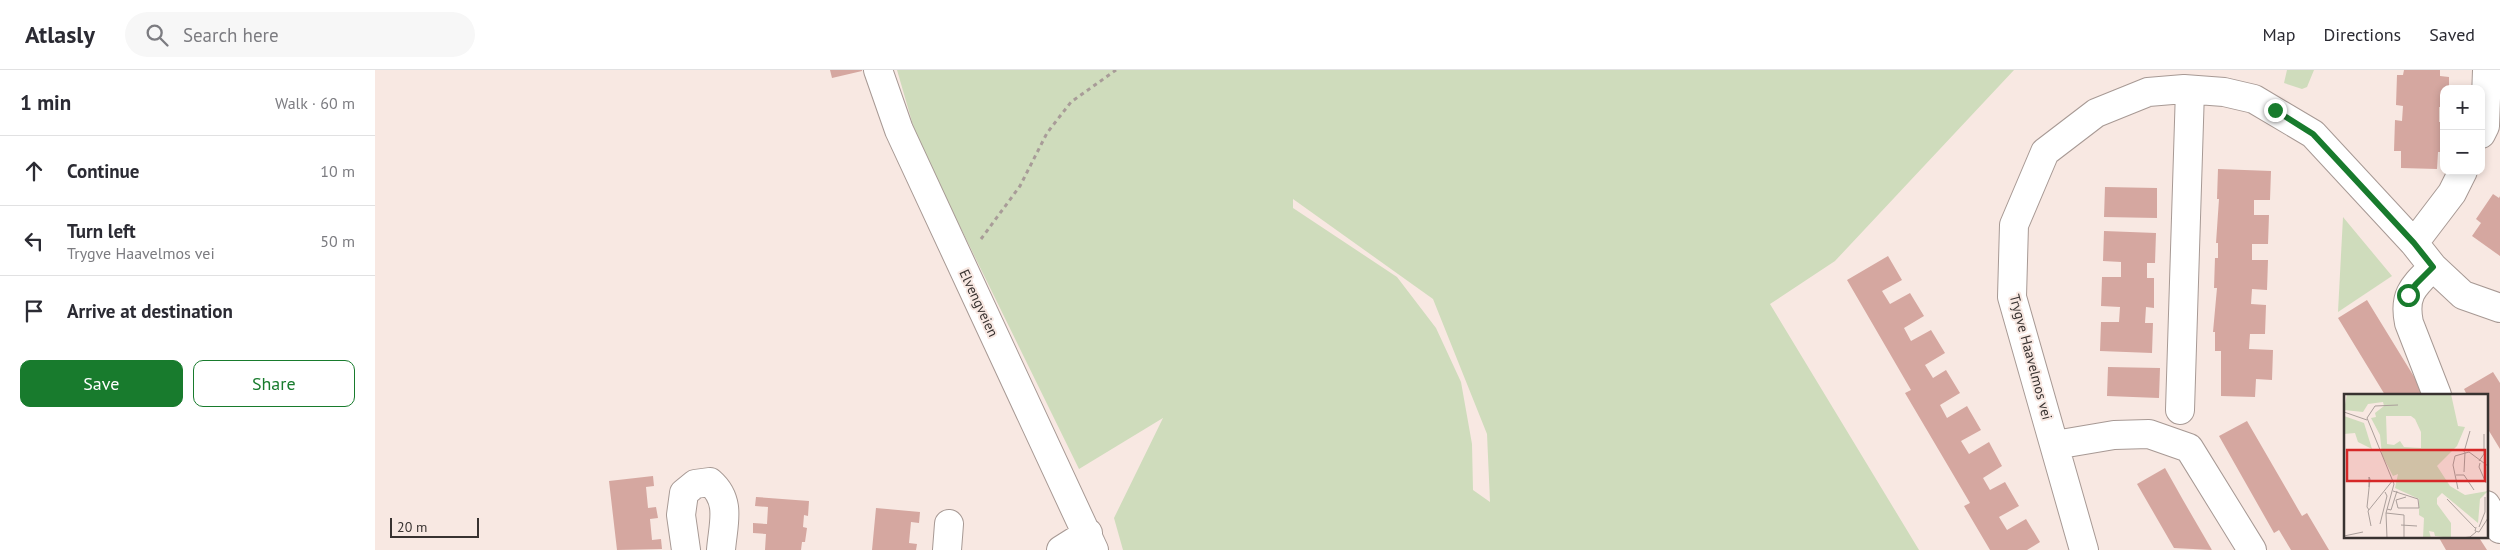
<!DOCTYPE html>
<html lang="en">
<head>
<meta charset="utf-8">
<style>
	:root { --surface:#fff; --page:#f7f7f7; --text:#2b2b33; --muted:#7c7c81; --line:#e1e1e2; --accent:#187b2d }
	body { margin:0; font-family:"PT Sans",sans-serif; background:var(--page); color:var(--text) }
	.controls { position:absolute; right:15px; top:15px; display:grid; overflow:hidden; border-radius:10px; box-shadow:0 2px 8px #0003 }
	.controls button { width:45px; height:45px; display:grid; place-items:center; padding:0; border:0; border-bottom:1px solid var(--line); background:var(--surface); color:var(--text); font:25px sans-serif }
	.scale { position:absolute; left:15px; bottom:12px; width:89px; box-sizing:border-box; padding-left:5px; border:2px solid #383230; border-top:0; font-size:14px; line-height:18px; white-space:nowrap; color:#383230; -webkit-text-stroke:4px #f8e8e2; paint-order:stroke }
	.stop { position:absolute; width:15px; height:15px; margin:-11px; border:4px solid #187b2d; border-radius:50%; background:#fff }
	.stop.end { background:#187b2d; border-color:#fff; box-shadow:0 1px 5px #0008 }
	.list { margin:0; padding:0; list-style:none }
	h2 { display:flex; justify-content:space-between; align-items:center; height:65px; margin:0; padding:0 20px; font-size:21px }
	h2 small { font-size:16px; font-weight:400; color:var(--muted) }
	.list li { display:grid; grid-template-columns:32px 1fr auto; gap:15px; align-items:center; box-sizing:border-box; height:70px; padding:0 20px; border-top:1px solid var(--line) }
	.list b { display:block; font-size:19px; white-space:nowrap }
	.list p { margin:0; font-size:16px; white-space:nowrap; color:var(--muted) }
	.list em { font-size:16px; font-style:normal; color:var(--muted) }
	.actions { display:flex; gap:10px; padding:15px 20px }
	.actions a { flex:1; padding:11px 0; border:1px solid var(--accent); border-radius:10px; text-align:center; font-size:18px; color:var(--accent) }
	.actions .main { background:var(--accent); color:#fff }
	.icon { flex:none; width:28px; height:28px; fill:none; stroke:currentColor; stroke-width:2; stroke-linecap:round; stroke-linejoin:round }
	.map { position:relative; flex:none; width:2125px; height:480px; overflow:hidden }
	header { display:flex; align-items:center; gap:30px; box-sizing:border-box; height:70px; padding:0 25px; background:var(--surface); border-bottom:1px solid var(--line) }
	header strong { font-size:24px }
	nav { display:flex; gap:28px; margin-inline-start:auto; font-size:18px }
	.search { width:350px; height:45px; background:var(--page); display:flex; align-items:center; gap:12px; box-sizing:border-box; padding:0 18px; border-radius:28px; color:var(--muted); font-size:19px }
	main { display:flex }
	aside { flex:1; background:var(--surface) }
	.map>svg:first-child { display:block }
	.green { fill:#cfdcbc; fill-rule:evenodd }
	.building { fill:#d5a7a0 }
	.lines { fill:none; stroke-linecap:round; stroke-linejoin:round }
	.minor-casing { stroke:#a79994; stroke-width:30 }
	.path { stroke:#a89c98; stroke-width:3; stroke-dasharray:4 4; stroke-linecap:butt }
	.minor { stroke:#fff; stroke-width:28 }
	.route { stroke:#187b2d; stroke-width:6 }
	.labels { text-anchor:middle; dominant-baseline:central; stroke-width:4; stroke-linejoin:round; paint-order:stroke }
	.street-label { font-size:14px; fill:#383230; stroke:#f8e8e2 }
	.inset-road { fill:none; stroke:#ab9f9b; stroke-width:1 }
	.view { fill:#d62828; fill-opacity:0.15; stroke:#d62828; stroke-width:2.5 }
	.inset-edge { fill:none; stroke:#383230; stroke-width:2.5 }
</style>
</head>
<body>
<header>
<strong>Atlasly</strong>
<div class="search"><svg class="icon" aria-label="search" viewBox="0 0 24 24"><circle cx="10" cy="10" r="6"/><path d="M15 15l6 6"/></svg>Search here</div>
<nav><a>Map</a><a>Directions</a><a>Saved</a></nav>
</header>
<main>
<aside>
<h2>1 min<small>Walk · 60 m</small></h2>
<ul class="list">
<li><svg class="icon" aria-label="ahead" viewBox="0 0 24 24"><path d="M12 20V5M6 11l6-6 6 6"/></svg><div><b>Continue</b></div><em>10 m</em></li>
<li><svg class="icon" aria-label="left" viewBox="0 0 24 24"><path d="M17 20v-9H6M10 6l-5 5 5 5"/></svg><div><b>Turn left</b><p>Trygve Haavelmos vei</p></div><em>50 m</em></li>
<li><svg class="icon" aria-label="arrive" viewBox="0 0 24 24"><path d="M6 21V4h12l-3 4 3 4H6"/></svg><div><b>Arrive at destination</b></div></li>
</ul>
<div class="actions"><a class="main">Save</a><a>Share</a></div>
</aside>
<div class="map">
<svg width="2125" height="480" viewBox="0 0 2125 480">
	<rect width="100%" height="100%" fill="#f8e8e2"/>
	<path class="green" d="M522,0H1639L1460,191L1395,234L1544,480H748L739,448L788,348L704,399L542,69ZM918,129L1058,229L1112,364L1115,432L1098,420L1097,374L1086,312L1061,258L1022,207L918,138Z
		M1912,0H1939L1932,17L1927,19L1909,13Z
		M1968,147L2017,206L1963,242Z"/>
	<path class="building" d="M455,0H487V1L457,8Z
		M2029,0H2065V6L2074,7V19H2069V37H2064V52H2069V82H2063L2062,99L2026,98V81H2019L2020,50L2027,51L2028,36L2021,35L2022,5H2028Z
		M1843,99L1896,101L1895,130H1879V145H1894L1893,174H1877V190H1893L1892,220L1877,219L1876,234L1891,235L1890,264H1875L1874,279L1898,280L1897,310L1881,309L1880,327L1846,326V281H1840V262H1838L1842,218H1839L1840,188H1843V173H1841L1844,129H1842Z
		M1730,117L1782,118V148L1729,147Z
		M2118,124L2124,128L2125,126V186L2097,166L2106,153L2101,149Z
		M1729,161L1781,163L1780,193H1772V208H1779V238L1771,237L1770,253H1778L1777,283L1725,281L1726,252H1744L1745,237L1726,236L1727,207H1746V192L1728,191Z
		M1513,186L1527,210L1507,221L1515,234L1535,223L1549,246L1529,258L1536,271L1556,260L1570,283L1550,295L1558,308L1571,300L1585,323L1565,335L1572,348L1592,336L1606,360L1586,371L1594,384L1614,372L1627,396L1608,408L1615,420L1630,412L1644,436L1624,447L1632,460L1651,449L1665,472L1652,480H1615L1589,436L1595,433L1530,323L1536,320L1472,210Z
		M1992,230L2049,323L2045,325H2010L1963,248Z
		M1733,297L1785,298L1784,328L1732,326Z
		M2118,302L2125,313V379L2111,356V325H2092L2089,319Z
		M1872,351L1927,446L1932,443L1954,480H1916L1904,460L1899,463L1844,366Z
		M1790,398L1808,430L1837,480L1799,478L1762,414Z
		M278,406L279,416L271,417L273,438L281,437L283,448L275,449L277,470L286,469L287,479L242,480L234,411Z
		M381,427L434,431L433,446L429,445L428,457L432,458L430,472H427L426,480H390L391,464L378,463V453L392,454L393,437L380,436Z
		M501,438L545,442L544,453L536,452L534,473L542,474L541,480H497Z
		M2063,466H2103L2112,480H2071Z"/>
	<g class="lines">
		<defs>
			<path id="minor" d="M503,0L524,60L719,480
				M2106,64L2110,56L2112,0
				M2039,173L2077,123L2088,101
				M2058,197C2039,216 2028,224 2034,253L2062,325
				M1805,340L1815,20
				M1680,375L1739,365L1774,364L1814,378L1877,480
				M2111,435L2125,459
				M311,480L306,445L309,423L320,414L335,412C357,431 348,454 346,480
				M572,480L574,454
				M686,480L713,463
				M1709,480L1637,227L1639,155L1670,82L1721,43L1773,22L1809,19L1849,22L1879,29L1938,64L2039,173L2058,197L2088,225L2125,238"/>
		</defs>
		<use href="#minor" class="minor-casing"/>
		<path class="path" d="M606,169L645,116L672,63L696,32L741,0"/>
		<use href="#minor" class="minor"/>
	</g>
	<g class="lines">
		<path class="route" d="M1900,40L1938,64L2039,173L2058,197L2041,214L2033,225"/>
	</g>
	<g class="labels">
		<g class="street-label">
			<text transform="translate(604 233) rotate(65)">Elvengveien</text>
			<text transform="translate(1656 287) rotate(75)">Trygve Haavelmos vei</text>
		</g>
	</g>
	<g transform="translate(1969 324)">
		<rect width="144" height="144" fill="#f8e8e2"/>
		<path d="M3,0H107L114,32L121,33L113,52L93,72L106,92L121,101L144,97L136,105L134,129L98,99L93,104V110L107,129V144L91,142L90,138L85,137L87,144H79L80,124L75,121V105L51,94L54,80L49,82L38,61L36,41L27,24L32,23L31,19L40,12L39,8L24,10L19,18L0,16ZM42,22H67L71,25L77,38V54L60,53L56,47L50,51L43,50ZM0,22L20,29L28,55L14,48L11,39L0,40Z" fill="#cfdcbc" fill-rule="evenodd"/>
		<path class="inset-road" d="M0,18L23,26M120,58L126,37M135,67L140,60V40M136,69L135,73L142,89M120,78L121,58M112,81H120L130,96M114,95L109,71L111,62L125,58L144,72M49,97L74,105L75,114H54L52,106L62,103M103,105L131,134M43,115L47,116L53,97M25,116L23,113L26,85L25,83V93M42,119L60,121V144M36,130L43,102L41,98M57,131L73,132M27,132L24,117L49,86M132,133L131,137L135,138L144,124M135,133L141,118V103M0,142L19,138M43,144L42,119L50,90L23,24L31,12L54,11M117,144L126,143L132,138"/>
		<path class="view" d="M3,56H141V87H3Z"/>
		<rect width="144" height="144" class="inset-edge"/>
	</g>
</svg>
<div class="controls">
<button>+</button>
<button>−</button>
</div>
<div class="scale">20 m</div>
<div class="stop" style="left:2033px;top:225px"></div>
<div class="stop end" style="left:1900px;top:40px"></div>
</div>
</main>
</body>
</html>
